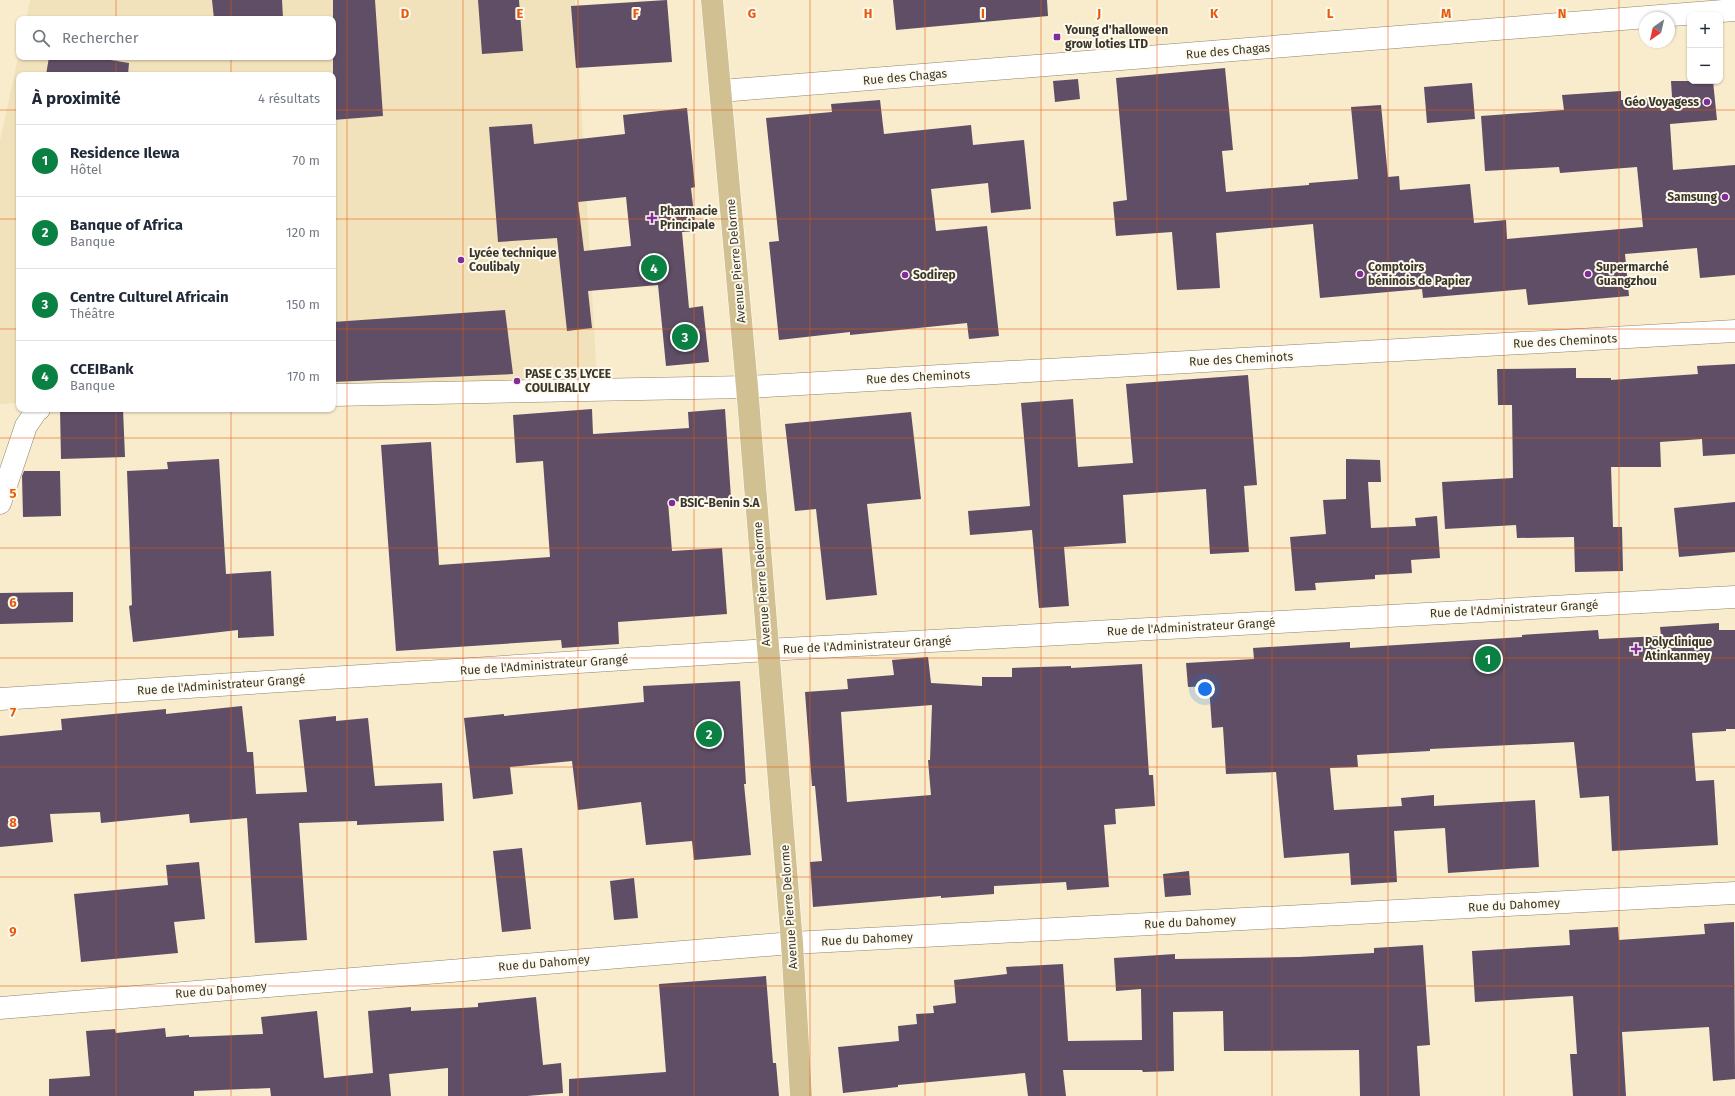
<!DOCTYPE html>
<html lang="fr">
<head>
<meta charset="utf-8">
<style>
	:root { --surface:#fff; --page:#f6f6f7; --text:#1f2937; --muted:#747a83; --line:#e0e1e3; --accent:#0b8043 }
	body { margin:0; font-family:"Fira Sans",sans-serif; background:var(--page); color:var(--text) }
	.controls { position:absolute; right:12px; top:12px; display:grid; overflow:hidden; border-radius:8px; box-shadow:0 1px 3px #0004 }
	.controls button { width:36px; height:36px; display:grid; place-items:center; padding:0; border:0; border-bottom:1px solid var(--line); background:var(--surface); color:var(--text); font:20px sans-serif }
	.compass { position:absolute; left:1639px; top:12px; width:36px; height:36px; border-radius:50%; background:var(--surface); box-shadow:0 1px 3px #0004; rotate:214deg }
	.you { position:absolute; left:1205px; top:689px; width:14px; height:14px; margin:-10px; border:3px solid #fff; border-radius:50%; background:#1a73e8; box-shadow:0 0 0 6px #1a73e833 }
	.badge { display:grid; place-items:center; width:26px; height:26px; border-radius:50%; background:var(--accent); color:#fff; font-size:13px; font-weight:700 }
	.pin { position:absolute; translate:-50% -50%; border:2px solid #fff; box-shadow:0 1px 4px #0006 }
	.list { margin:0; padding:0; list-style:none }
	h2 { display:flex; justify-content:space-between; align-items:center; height:52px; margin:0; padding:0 16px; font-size:17px }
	h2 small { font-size:13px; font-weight:400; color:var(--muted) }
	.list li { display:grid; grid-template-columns:26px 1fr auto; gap:12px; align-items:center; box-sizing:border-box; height:72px; padding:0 16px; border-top:1px solid var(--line) }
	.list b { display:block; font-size:15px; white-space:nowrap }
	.list p { margin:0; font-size:13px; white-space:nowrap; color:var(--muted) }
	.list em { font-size:13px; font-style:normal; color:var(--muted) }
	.icon { flex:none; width:22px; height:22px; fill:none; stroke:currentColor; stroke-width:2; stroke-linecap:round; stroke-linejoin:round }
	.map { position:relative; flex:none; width:1735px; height:1096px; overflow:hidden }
	.search { position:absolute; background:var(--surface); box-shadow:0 1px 3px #0004; left:16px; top:16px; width:320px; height:44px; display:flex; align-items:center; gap:10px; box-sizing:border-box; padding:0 14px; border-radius:8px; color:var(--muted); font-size:15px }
	.panel { position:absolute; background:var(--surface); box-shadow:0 1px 3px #0004; left:16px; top:72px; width:320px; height:340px; border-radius:8px }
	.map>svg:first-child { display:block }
	.built { fill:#f1e2bb }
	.building { fill:#5f4e65; fill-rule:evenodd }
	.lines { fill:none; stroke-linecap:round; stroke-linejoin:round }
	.minor-casing { stroke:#8f8467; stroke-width:23 }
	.major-casing { stroke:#fff; stroke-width:23 }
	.minor { stroke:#fff; stroke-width:22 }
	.major { stroke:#d1c091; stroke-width:22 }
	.grid { fill:none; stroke:#e8590c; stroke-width:1; stroke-opacity:0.55 }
	.poi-dot { fill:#812c9a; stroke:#fef9ed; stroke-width:1.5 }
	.labels { text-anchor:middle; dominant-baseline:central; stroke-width:4; stroke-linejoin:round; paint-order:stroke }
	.poi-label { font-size:12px; font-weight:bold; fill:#3b362a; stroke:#fef9ed; text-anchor:start }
	.street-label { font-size:12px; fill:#3b362a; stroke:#fef9ed }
	.grid-label { font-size:13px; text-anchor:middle; font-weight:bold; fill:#e8590c; stroke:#fef9ed; stroke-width:4; stroke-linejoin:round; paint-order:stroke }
</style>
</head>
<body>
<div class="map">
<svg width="1735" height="1096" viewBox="0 0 1735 1096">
	<rect width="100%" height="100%" fill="#f8eccd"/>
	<path class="built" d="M30,0H575L597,378L333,390V75H19V403L0,404V141L19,53V57H333V19H26Z"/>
	<path class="building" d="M212,0H282L283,18L214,19Z
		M333,0H375L383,116L333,120Z
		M478,0H519L523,51L482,54Z
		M667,0L672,62L576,68L571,6Z
		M893,0H1047L1048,16L896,30Z
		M49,57H92L129,63L128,75H46Z
		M1225,68L1233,150L1222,151L1226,192L1309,185V183L1358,179L1351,107L1381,105L1388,177L1399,176L1400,190L1470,184L1474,223L1506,220L1507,239L1643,227L1637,167L1560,173L1559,167L1485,171L1481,116L1564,110L1562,95L1621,91V100L1672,97L1671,81H1713L1717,120L1670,124L1673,170L1735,165V275L1700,278L1697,248L1625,254L1629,296L1528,305L1526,289L1423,298L1422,289L1320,298L1313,224L1216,233L1220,288L1177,290L1172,232L1116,236L1113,202L1127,200L1116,78Z
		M1078,79L1080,99L1055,102L1053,81Z
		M1472,83L1475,119L1427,123L1424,87Z
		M880,100L884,134L971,125L973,145L1024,140L1031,209L991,213L988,183L931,189L936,231L987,226L999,336L969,339L967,323L850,335V332L779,340L769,242L779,241L766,118L832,112L831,104Z
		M687,108L695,187L691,188L696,231L682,232L689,308L703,306L709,362L666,366L658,285L588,291L592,328L567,331L557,238L498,242L489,127L532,124L534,144L625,134L623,115ZM626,197L631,246L584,251L578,202Z
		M505,310L513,374L333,382V322Z
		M1735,364V454L1703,456L1702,439L1660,442L1661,467H1611L1613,527H1622L1623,571L1575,572L1574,537L1517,538L1516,525L1445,529L1442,482L1513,478L1512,405H1498L1497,369L1576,368V378H1611V380L1698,374L1697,366Z
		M1248,375L1257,485L1244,486L1249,552L1210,554L1206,489L1123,495L1126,543L1064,547L1069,606L1039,608L1032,530L970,535L968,511L1030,506L1021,403L1073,399L1078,467L1133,463L1126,384Z
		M60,409H123L125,457L61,459Z
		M592,409L593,434L689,428L688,412L725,409L731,498L668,502L672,551L722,548L727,614L618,622L619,644L562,648L561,640L396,651L381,445L431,442L439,565L550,557L543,461L516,463L513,415Z
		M911,412L921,499L867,504L877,595L826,600L816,509L795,511L785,424Z
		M219,459L226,574L271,571L274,636L238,638V630L133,642L129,606L132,605L127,471L168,469L167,462Z
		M1346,459L1380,460L1381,482H1368L1371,528L1416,526L1415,518L1437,516L1440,558L1411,560L1412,573L1375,575V579L1315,583L1316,590L1295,591L1290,537L1326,534L1323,500L1346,499Z
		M24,471H60L61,516L23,517L22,476Z
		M1735,502V552L1679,557L1674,508Z
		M73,592V622L0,624V593Z
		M1719,623V630H1735V729H1726V731L1692,733L1696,781L1714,780L1718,845L1612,851L1609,796L1580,798L1574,742L1430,749V751L1357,755L1358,767L1330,768L1334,810L1402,806L1401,798L1434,795V806L1535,800L1539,867L1448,873L1445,828L1394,831L1397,882L1351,885L1349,853L1284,858L1276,772L1226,774L1223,727L1212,728L1209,686L1188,687L1186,663L1254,659L1253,648L1350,642V648L1522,637V635L1598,630L1599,639L1661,636L1660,627Z
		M928,657L931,683L982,686V677H1012V668L1071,666V668L1142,664L1149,775H1153L1155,806L1115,809L1116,824L1104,825L1109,887L1067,890L1066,882L994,886V894L941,898V896L813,907L810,862L822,861L815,786H812L805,692L848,689L847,679L894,675L892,660ZM932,705L930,760H928L931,795L847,802L841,712Z
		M740,681L746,784H744L751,855L694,860L692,841L646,845L641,802L578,810L572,761L510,767L513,794L473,799L464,718L504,714V716L644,702L643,686Z
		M242,706L247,752H253L256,794L307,792L299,720L336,716V721L368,718L375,786L442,783L444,821L357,825V821L299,823L307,940L255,943L247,818L190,823L189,814L101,823L100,812L50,814L53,842L0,847V736L62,730L61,719L166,709V714Z
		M522,848L531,929L502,932L493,851Z
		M199,862L205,919L174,922L178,953L81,962L74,894L168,885L166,865Z
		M1189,871L1191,895L1165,897L1163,874Z
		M634,878L638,918L614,920L610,881Z
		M1734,922L1735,1079L1713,1081L1709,1027L1622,1032L1626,1096H1573L1570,1054H1577L1573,996L1475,1002L1472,951L1570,945L1569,930L1618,927L1619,940L1705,934L1704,924Z
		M1423,945L1430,1045L1417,1046L1420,1096H1360L1359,1050L1224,1051L1223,1011L1173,1012L1174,1071L1143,1072L1142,1070H1063L1066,1096H1028L1025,1073L898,1085V1087L843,1093L838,1047L899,1041L898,1026L917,1024L916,1014L934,1013L933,1006L956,1003L954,980L1007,974L1006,967L1063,964L1068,1041L1142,1040L1141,989L1116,991L1114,958L1175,954V959L1299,957L1374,953V948Z
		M766,976L773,1063H776L779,1096H569V1079L666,1072L659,984Z
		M536,997L543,1065L561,1063L563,1093L527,1096H448V1068L389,1074L391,1096H271L270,1088L194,1091V1096H49V1079L90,1076L86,1031L115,1029L116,1033L165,1028L166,1037L189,1035V1037L263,1034L261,1017L317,1011L324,1078L373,1073L368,1011L411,1007V1011L478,1007V1003Z"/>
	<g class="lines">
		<defs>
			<path id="minor" d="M721,91L1735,10
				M333,395L747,387L1735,331
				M0,503L26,426L37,410L39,409
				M0,699L767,650L1735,597
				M0,1008L792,943L1735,893"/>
			<path id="major" d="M712,0L747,387L792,943L801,1096"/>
		</defs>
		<use href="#minor" class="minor-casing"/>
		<use href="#major" class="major-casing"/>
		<use href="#minor" class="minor"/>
		<use href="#major" class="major"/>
	</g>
	<path class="grid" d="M116,0V19M231,0V19M347,0V1096M463,0V1096M578,0V1096M694,0V1096M810,0V1096M925,0V1096M1041,0V1096M1157,0V1096M1272,0V1096M1388,0V1096M1504,0V1096M1619,0V1096M116,57V75M231,57V75M0,110H19M333,110H1735M0,219H19M333,219H1735M0,329H19M333,329H1735M116,409V1096M231,409V1096M0,438H1735M0,548H1735M0,658H1735M0,767H1735M0,877H1735M0,986H1735"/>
	<g class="poi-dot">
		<rect x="1053" y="33" width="8" height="8" rx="2"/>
		<circle cx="1707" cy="102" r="4"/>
		<circle cx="1725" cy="197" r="4"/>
		<path d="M650 212h4v4h4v4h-4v4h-4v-4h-4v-4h4z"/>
		<circle cx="461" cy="260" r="4"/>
		<circle cx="1360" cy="274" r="4"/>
		<circle cx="1588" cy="274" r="4"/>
		<circle cx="905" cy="275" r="4"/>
		<circle cx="517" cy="381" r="4"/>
		<circle cx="672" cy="503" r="4"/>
		<path d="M1634 643h4v4h4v4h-4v4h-4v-4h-4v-4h4z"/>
	</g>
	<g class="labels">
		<g class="poi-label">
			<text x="1065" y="30">Young d'halloween<tspan x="1065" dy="14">grow loties LTD</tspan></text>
			<text x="1699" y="102" text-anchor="end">Géo Voyagess</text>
			<text x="1717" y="197" text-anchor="end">Samsung</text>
			<text x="660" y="211">Pharmacie<tspan x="660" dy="14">Principale</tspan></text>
			<text x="469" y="253">Lycée technique<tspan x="469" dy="14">Coulibaly</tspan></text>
			<text x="1368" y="267">Comptoirs<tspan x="1368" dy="14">béninois de Papier</tspan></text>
			<text x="1596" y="267">Supermarché<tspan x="1596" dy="14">Guangzhou</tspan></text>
			<text x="913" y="275">Sodirep</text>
			<text x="525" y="374">PASE C 35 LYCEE<tspan x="525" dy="14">COULIBALLY</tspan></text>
			<text x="680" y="503">BSIC-Benin S.A</text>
			<text x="1645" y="642">Polyclinique<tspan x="1645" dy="14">Atinkanmey</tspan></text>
		</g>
		<g class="street-label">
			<text transform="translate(1228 51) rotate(-5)">Rue des Chagas</text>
			<text transform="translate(905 77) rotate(-5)">Rue des Chagas</text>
			<text transform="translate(736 261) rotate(-95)">Avenue Pierre Delorme</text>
			<text transform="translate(1565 341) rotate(-3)">Rue des Cheminots</text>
			<text transform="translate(1241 359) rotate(-3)">Rue des Cheminots</text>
			<text transform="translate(918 377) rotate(-3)">Rue des Cheminots</text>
			<text transform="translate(762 584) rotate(-94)">Avenue Pierre Delorme</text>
			<text transform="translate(1514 609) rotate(-3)">Rue de l'Administrateur Grangé</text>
			<text transform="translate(1191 627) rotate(-3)">Rue de l'Administrateur Grangé</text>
			<text transform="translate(867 645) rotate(-3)">Rue de l'Administrateur Grangé</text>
			<text transform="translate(544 665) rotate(-4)">Rue de l'Administrateur Grangé</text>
			<text transform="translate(221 685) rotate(-4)">Rue de l'Administrateur Grangé</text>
			<text transform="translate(1514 905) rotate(-3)">Rue du Dahomey</text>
			<text transform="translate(789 907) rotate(-94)">Avenue Pierre Delorme</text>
			<text transform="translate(1190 922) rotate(-3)">Rue du Dahomey</text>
			<text transform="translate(867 939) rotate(-3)">Rue du Dahomey</text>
			<text transform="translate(544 963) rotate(-5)">Rue du Dahomey</text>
			<text transform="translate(221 990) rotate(-5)">Rue du Dahomey</text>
		</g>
	</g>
	<g class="grid-label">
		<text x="405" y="18">D</text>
		<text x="520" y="18">E</text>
		<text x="636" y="18">F</text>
		<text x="752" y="18">G</text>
		<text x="868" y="18">H</text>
		<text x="983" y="18">I</text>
		<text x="1099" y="18">J</text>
		<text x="1214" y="18">K</text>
		<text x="1330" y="18">L</text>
		<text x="1446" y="18">M</text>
		<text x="1562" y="18">N</text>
		<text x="13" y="498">5</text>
		<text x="13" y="607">6</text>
		<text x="13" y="717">7</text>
		<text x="13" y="827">8</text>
		<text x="13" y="936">9</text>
	</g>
</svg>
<div class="controls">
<button>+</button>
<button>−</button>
</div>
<svg class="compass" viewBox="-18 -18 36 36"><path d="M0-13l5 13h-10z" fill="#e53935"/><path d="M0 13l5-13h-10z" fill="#747a83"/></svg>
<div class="you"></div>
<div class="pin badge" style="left:1488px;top:659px">1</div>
<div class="pin badge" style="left:709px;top:734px">2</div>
<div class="pin badge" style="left:685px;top:337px">3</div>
<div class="pin badge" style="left:654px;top:268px">4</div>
<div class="search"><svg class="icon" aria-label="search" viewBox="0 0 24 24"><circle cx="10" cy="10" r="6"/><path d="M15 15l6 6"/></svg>Rechercher</div>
<section class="panel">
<h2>À proximité<small>4 résultats</small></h2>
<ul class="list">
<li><span class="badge">1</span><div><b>Residence Ilewa</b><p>Hôtel</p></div><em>70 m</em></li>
<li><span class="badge">2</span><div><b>Banque of Africa</b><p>Banque</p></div><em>120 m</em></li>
<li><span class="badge">3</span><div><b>Centre Culturel Africain</b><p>Théâtre</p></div><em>150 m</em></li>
<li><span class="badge">4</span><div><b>CCEIBank</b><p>Banque</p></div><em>170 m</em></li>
</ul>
</section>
</div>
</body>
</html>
